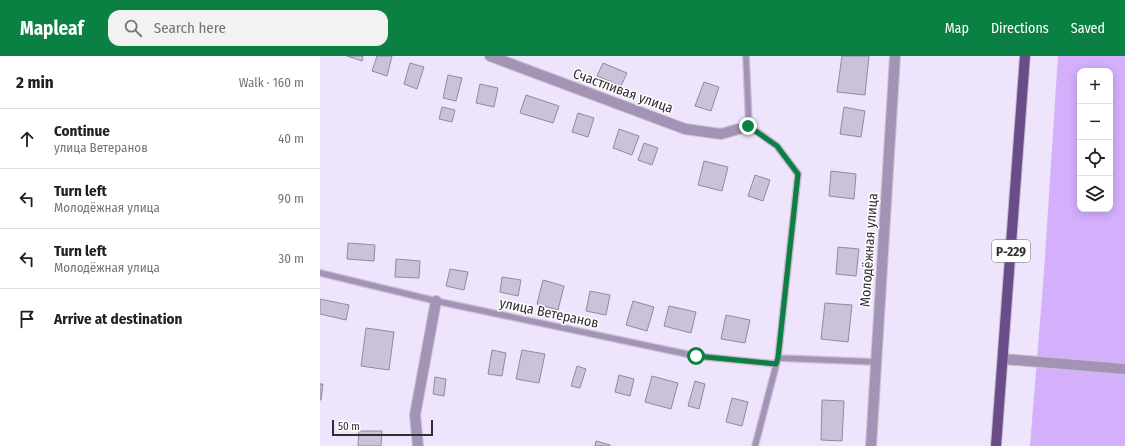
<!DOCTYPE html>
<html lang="en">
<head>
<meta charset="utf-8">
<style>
	:root { --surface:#fff; --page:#f2f2f2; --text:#202124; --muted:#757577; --line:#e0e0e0; --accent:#0b8043 }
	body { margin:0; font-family:"Fira Sans Condensed",sans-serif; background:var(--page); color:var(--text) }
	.controls { position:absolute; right:12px; top:12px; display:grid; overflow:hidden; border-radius:8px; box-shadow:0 2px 10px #0003 }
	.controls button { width:36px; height:36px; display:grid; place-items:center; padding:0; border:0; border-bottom:1px solid var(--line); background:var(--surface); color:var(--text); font:20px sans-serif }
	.scale { position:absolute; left:12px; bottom:10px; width:101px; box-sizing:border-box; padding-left:4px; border:2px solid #312d35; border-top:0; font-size:11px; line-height:14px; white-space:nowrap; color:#312d35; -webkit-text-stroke:3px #fff; paint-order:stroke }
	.stop { position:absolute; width:12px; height:12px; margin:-9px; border:3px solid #0b8043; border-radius:50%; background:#fff }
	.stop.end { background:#0b8043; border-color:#fff; box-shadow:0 1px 4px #0008 }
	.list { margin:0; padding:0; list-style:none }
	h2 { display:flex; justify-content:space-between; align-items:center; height:52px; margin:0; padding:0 16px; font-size:17px }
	h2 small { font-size:13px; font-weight:400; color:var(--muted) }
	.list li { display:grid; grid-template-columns:26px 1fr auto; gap:12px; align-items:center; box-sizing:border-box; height:60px; padding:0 16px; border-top:1px solid var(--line) }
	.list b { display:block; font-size:15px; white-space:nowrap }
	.list p { margin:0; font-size:13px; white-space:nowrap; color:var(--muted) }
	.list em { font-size:13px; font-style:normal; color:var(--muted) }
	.icon { flex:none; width:22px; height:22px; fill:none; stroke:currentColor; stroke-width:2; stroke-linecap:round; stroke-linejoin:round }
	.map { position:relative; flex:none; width:805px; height:390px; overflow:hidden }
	header { display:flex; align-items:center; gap:24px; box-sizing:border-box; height:56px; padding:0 20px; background:var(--accent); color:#fff }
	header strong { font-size:19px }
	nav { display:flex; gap:22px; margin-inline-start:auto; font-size:14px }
	.search { width:280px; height:36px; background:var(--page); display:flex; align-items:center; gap:10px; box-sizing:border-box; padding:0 14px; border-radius:12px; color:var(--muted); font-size:15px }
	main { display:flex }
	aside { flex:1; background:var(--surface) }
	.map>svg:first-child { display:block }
	.green { fill:#d3affc; fill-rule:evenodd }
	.building { fill:#cbc1d8; stroke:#938a9f }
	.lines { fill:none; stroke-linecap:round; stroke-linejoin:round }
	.service-casing { stroke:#c8bfd3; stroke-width:8 }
	.minor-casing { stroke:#c8bfd3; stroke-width:12 }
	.primary-casing { stroke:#c8bfd3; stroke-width:12 }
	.service { stroke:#a394b6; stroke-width:5.5 }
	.minor { stroke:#a394b6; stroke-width:10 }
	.primary { stroke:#6a4d88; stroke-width:10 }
	.route { stroke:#0b8043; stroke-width:5 }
	.labels { text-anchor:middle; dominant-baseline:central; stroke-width:3; stroke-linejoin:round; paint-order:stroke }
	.shield { fill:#fff; stroke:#6f6c72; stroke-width:1 }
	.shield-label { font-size:13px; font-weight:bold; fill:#312d35 }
	.street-label { font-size:14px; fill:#312d35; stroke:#fff }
</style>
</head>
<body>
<header>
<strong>Mapleaf</strong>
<div class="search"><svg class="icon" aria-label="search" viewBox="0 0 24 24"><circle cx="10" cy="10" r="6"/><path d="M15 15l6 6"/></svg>Search here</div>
<nav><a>Map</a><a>Directions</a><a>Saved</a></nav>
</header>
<main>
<aside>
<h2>2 min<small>Walk · 160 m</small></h2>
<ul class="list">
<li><svg class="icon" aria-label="ahead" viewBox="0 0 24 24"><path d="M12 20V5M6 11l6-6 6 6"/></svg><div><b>Continue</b><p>улица Ветеранов</p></div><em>40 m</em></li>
<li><svg class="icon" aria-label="left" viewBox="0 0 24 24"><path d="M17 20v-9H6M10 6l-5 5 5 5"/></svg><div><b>Turn left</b><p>Молодёжная улица</p></div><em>90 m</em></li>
<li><svg class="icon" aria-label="left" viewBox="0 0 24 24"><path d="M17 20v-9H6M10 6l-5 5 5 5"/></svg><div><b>Turn left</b><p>Молодёжная улица</p></div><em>30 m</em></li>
<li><svg class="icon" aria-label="arrive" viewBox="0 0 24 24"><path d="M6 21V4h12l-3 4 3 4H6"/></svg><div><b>Arrive at destination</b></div></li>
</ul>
</aside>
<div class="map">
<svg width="805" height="390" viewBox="0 0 805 390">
	<rect width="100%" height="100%" fill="#eee4fb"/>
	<path class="green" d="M738,0H805V390H710L724,216ZM760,15H790V153H760Z"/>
	<path class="building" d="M27,0H43L42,5Z
		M57,0H72L67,20L52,15Z
		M522,0H549L545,39L517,36Z
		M90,7L104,11L97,33L84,28Z
		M283,7L307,17L301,30L277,20Z
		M128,19L142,22L136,45L123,42Z
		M384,26L399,31L391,55L375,50Z
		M160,28L178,32L174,51L156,47Z
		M206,39L239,50L233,67L200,57Z
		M122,51L135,54L132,66L119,63Z
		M524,51L545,55L541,81L520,78Z
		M258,57L274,62L268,81L252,76Z
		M299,73L319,80L312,99L293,92Z
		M324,87L338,92L332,109L318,104Z
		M384,105L408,111L402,135L378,129Z
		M511,115L536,118L534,143L509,140Z
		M435,119L450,124L443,145L428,140Z
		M28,187L55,189L54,205L27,203Z
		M518,191L539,193L536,220L516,218Z
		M76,203L100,205L99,222L75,221Z
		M130,213L148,216L144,234L126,230Z
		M182,221L201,224L198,240L180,236Z
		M223,224L244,230L238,254L217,248Z
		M270,235L290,239L286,259L266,255Z
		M0,243L29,249L26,264L0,258Z
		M313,245L334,251L327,275L306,269Z
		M505,247L532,249L528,286L501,283Z
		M349,250L376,256L371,277L344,270Z
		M406,259L430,264L425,287L401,283Z
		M46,272L74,276L69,314L41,310Z
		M172,294L186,297L182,320L168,318Z
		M202,294L225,298L219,327L196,323Z
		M257,310L266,313L260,332L251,330Z
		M299,319L314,323L310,340L295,336Z
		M332,320L358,327L351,353L325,346Z
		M115,321L126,323L124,340L113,338Z
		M375,325L385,328L379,353L368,350Z
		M0,328H3L1,344H0Z
		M412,342L428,346L422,370L406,366Z
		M502,344L524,345L522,385L501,384Z
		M39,375H62L61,390H38Z
		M276,385L290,389V390H275Z"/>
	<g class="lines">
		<defs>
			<path id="service" d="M426,0L429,70L457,90L478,118L458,302L435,390
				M0,217L116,245L376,300L456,308
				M458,302L556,306"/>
			<path id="minor" d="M170,0L365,73L401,78L429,70
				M683,303L805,313
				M98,390L95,359L116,245
				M551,390L575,0"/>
			<path id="primary" d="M676,390L705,0"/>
		</defs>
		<use href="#service" class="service-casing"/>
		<use href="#minor" class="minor-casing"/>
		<use href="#primary" class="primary-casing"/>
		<use href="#service" class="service"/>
		<use href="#minor" class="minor"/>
		<use href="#primary" class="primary"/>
	</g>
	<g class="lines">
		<path class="route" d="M376,300L456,308L458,302L478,118L457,90L428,70"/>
	</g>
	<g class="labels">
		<rect class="shield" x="672" y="184" width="38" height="22" rx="3"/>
		<g class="shield-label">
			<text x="691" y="195">Р-229</text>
		</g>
		<g class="street-label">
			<text transform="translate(303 35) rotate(20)">Счастливая улица</text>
			<text transform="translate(549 194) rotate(-86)">Молодёжная улица</text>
			<text transform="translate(229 257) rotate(12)">улица Ветеранов</text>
		</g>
	</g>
</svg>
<div class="controls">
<button>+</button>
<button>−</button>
<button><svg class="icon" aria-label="locate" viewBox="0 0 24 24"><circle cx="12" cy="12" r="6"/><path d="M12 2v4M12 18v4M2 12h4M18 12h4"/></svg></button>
<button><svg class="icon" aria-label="layers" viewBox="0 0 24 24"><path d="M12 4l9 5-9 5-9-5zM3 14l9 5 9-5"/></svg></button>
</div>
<div class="scale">50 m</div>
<div class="stop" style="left:376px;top:300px"></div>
<div class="stop end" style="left:428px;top:70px"></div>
</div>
</main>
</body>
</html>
